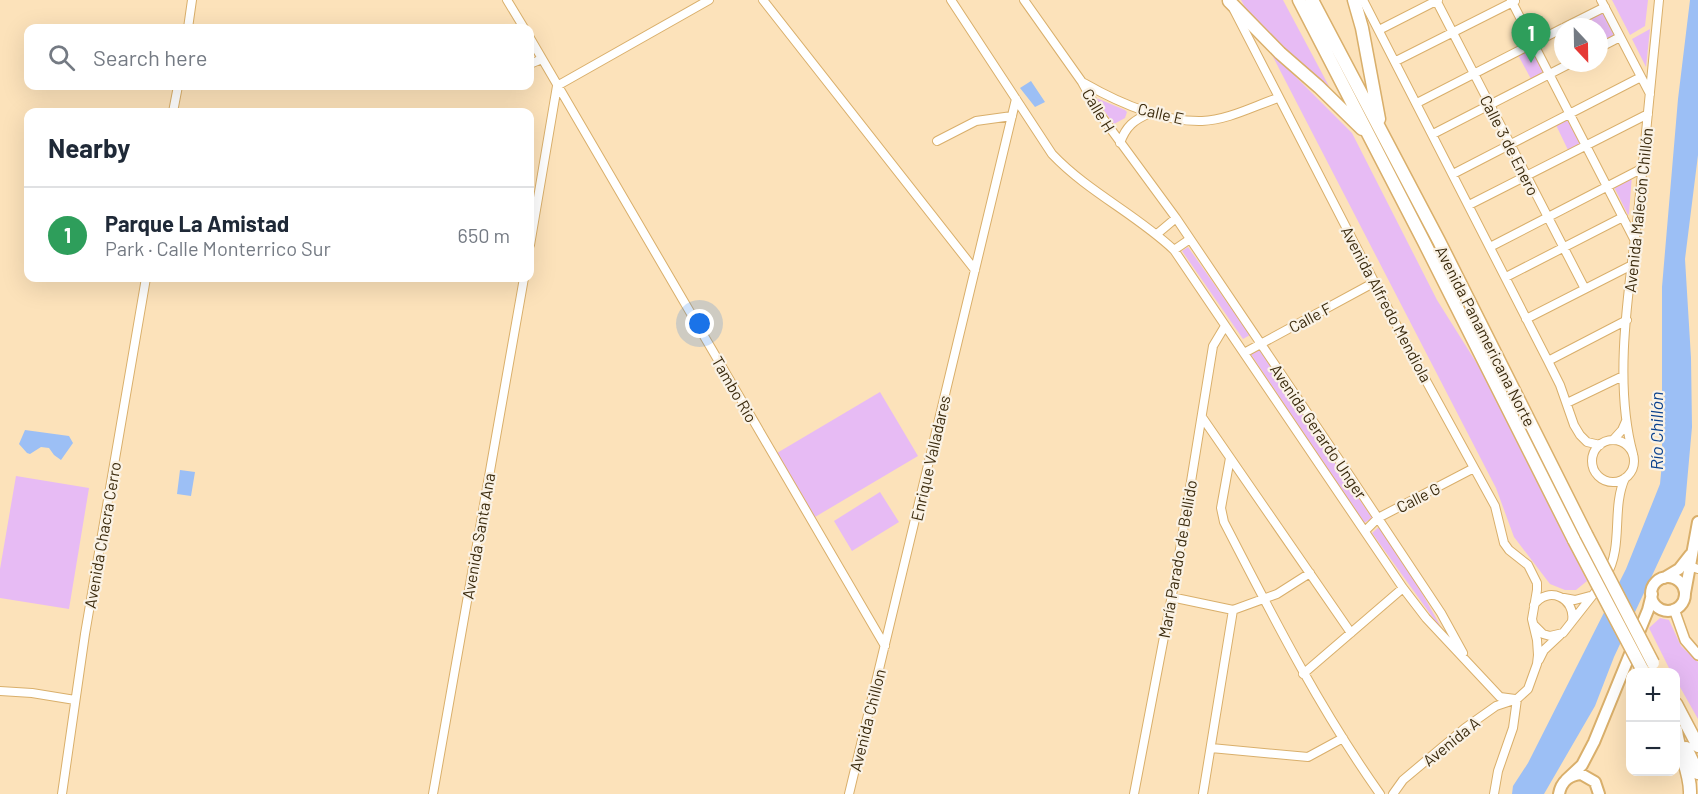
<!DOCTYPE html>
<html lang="en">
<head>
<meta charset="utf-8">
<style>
	:root { --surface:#fff; --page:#f6f6f7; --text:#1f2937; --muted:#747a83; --line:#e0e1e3; --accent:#111827 }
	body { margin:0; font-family:Barlow,sans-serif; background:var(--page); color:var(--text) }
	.controls { position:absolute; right:18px; bottom:18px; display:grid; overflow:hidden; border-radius:12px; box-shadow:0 6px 24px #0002 }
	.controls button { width:54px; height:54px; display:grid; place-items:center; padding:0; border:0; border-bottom:2px solid var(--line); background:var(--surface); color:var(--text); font:30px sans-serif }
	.compass { position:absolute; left:1554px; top:18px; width:54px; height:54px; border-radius:50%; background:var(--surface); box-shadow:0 6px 24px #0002; rotate:158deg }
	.you { position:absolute; left:700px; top:324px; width:21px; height:21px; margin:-15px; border:4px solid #fff; border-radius:50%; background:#1a73e8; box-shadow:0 0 0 9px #1a73e833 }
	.badge { display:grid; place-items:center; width:39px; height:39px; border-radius:50%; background:var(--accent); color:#fff; font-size:20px; font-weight:700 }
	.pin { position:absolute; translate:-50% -50px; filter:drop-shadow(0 2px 3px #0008) }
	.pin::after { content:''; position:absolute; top:32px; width:21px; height:18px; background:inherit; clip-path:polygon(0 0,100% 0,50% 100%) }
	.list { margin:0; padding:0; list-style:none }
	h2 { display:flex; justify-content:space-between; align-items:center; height:78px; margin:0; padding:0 24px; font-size:26px }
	h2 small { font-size:20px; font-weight:400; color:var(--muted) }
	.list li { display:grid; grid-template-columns:39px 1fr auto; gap:18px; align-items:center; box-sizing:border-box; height:96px; padding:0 24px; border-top:2px solid var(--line) }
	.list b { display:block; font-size:22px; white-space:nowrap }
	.list p { margin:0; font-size:20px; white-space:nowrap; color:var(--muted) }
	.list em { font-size:20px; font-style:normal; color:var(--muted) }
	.icon { flex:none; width:33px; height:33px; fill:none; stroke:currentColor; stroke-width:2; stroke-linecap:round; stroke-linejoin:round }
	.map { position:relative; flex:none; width:1698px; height:794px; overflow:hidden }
	.search { position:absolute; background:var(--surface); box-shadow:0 6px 24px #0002; left:24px; top:24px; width:510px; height:66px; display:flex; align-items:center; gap:15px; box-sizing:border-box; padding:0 21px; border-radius:12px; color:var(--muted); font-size:22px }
	.panel { position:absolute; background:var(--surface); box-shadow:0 6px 24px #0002; left:24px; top:108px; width:510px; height:174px; border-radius:12px }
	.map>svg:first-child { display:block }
	.green { fill:#e7bbf4 }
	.water { fill:#9cbff5 }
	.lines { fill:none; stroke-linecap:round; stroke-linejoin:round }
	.minor-casing { stroke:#d9af6b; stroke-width:10 }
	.tertiary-casing { stroke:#d9af6b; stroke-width:12 }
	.secondary-casing { stroke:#d9af6b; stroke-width:14 }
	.trunk-casing { stroke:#d9af6b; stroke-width:15 }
	.minor { stroke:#fff; stroke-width:8 }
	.tertiary { stroke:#fff; stroke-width:9 }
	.secondary { stroke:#fff; stroke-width:10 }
	.trunk { stroke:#fff; stroke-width:12 }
	.trunk-bridge-casing { stroke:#d9af6b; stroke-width:15; stroke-linecap:butt }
	.trunk-bridge { stroke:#fff; stroke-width:12 }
	.labels { text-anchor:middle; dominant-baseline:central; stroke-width:4.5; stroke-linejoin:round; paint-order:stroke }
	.street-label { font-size:16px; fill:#3b2b0e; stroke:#faf2e5 }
	.water-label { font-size:18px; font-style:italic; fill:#0a418d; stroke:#faf2e5 }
</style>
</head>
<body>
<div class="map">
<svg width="1698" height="794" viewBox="0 0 1698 794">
	<rect width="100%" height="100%" fill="#fce2ba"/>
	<path class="green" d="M1241,0H1283L1331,90L1254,24Z
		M1612,0H1648L1645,26L1630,35Z
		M1602,12L1615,37L1603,43L1599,35V27H1595L1591,18Z
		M1650,29L1646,67L1632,39Z
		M1531,48L1544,72L1531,79L1518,55Z
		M1270,51L1352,133L1437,300L1481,370L1587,581L1576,590H1565L1550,584L1514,537L1496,488Z
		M1094,97L1125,110L1127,112L1125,118L1114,124Z
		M1567,119L1580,144L1568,150L1556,125Z
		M1632,175L1629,214L1628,215L1613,185Z
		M1188,247L1250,335L1243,339L1182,251Z
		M1258,348L1372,518L1364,523L1250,353Z
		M880,392L918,456L815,517L777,453Z
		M16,476L89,488L69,609L0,598V569Z
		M880,492L899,522L852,551L834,521Z
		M1379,527L1417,584L1446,636L1372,533Z
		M1660,618L1669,620L1681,646L1698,662V719L1676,680V672H1671L1649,628Z"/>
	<path class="water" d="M1690,0H1698V155L1685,259L1691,358L1692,427L1685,505L1614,657L1595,706L1544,794H1512L1513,786L1528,763L1626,569L1660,484L1662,463V287L1678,99Z
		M1031,81L1045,102L1035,107L1020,88Z
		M25,430L69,436L73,443L61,460L54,455L49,448L41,447L30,454L27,453L19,444Z
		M180,470L195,472L191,496L177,494Z"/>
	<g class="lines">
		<defs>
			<path id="minor" d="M507,0L524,28
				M763,0L975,270
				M951,0L1052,154C1088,192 1136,214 1174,250L1403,588L1426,618L1500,697L1515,699
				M1024,0L1082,82L1099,113L1176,218L1346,470L1441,613L1463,653
				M1363,0L1548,361L1560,385L1574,425L1580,435L1587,442L1600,445
				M1436,0L1585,289
				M1511,0L1634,239
				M1601,0L1650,94
				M1234,10L1412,355L1495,506L1504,543L1509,550L1528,565L1537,583V590L1532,619L1537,640L1538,655L1537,664L1528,689L1517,699L1496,706L1465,728L1403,780L1393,794
				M1565,27L1605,7
				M188,28L192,0
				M1379,30L1438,0
				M530,38L885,646
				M1599,48L1620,37
				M1396,61L1515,1
				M530,64L542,59
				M1084,83C1119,103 1161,122 1202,121C1228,120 1254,106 1278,98
				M1417,103L1563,28
				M173,112L178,86
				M1433,134L1571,63
				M937,141L976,121L1012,116
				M1120,143C1126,126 1134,120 1150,113
				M1453,174L1641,77
				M1469,205L1648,114
				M1157,234L1176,218
				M530,245L557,86L709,0
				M1490,247L1643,168
				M1174,250L1190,239
				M1506,277L1623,217
				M1526,319L1632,265
				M1244,353L1375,282
				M1548,361L1627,320
				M1567,403L1623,376
				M1202,417L1351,633
				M1592 461a21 21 0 1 1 42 0a21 21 0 1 1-42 0Z
				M1613,440L1622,430L1626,421
				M1633,454C1613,381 1629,289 1638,214C1645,143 1652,71 1659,0
				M1230,458L1221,508L1224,522C1272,615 1319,708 1380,794
				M1365,531L1378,518L1474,468
				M1689,566L1698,569
				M1606,576C1624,546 1611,509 1625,478
				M1171,597L1233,610L1277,594L1310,573
				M1564,598L1575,600L1590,596
				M1534,605C1548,585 1576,598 1572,621
				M1534,625L1543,634L1550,636L1563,633L1600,586
				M1539,660L1544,650L1560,635
				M1303,674L1403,588
				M0,691L32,693L75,700
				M1211,748L1308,757L1343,738
				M62,794L85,634L146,278
				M433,794L524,278
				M849,794L1016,99
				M1134,794L1176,574L1213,346L1225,326
				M1203,794L1233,610
				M1494,794L1498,771L1513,728L1517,699"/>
			<path id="tertiary" d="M1674,609L1685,640L1698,655"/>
			<path id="secondary" d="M1651 594a17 17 0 1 1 34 0a17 17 0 1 1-34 0Z
				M1664,578L1679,569L1690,555
				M1685,593L1698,522
				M1566,780L1582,765L1594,742L1648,610L1652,594
				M1559,794C1561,782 1569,775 1581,774L1595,782L1599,794"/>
			<path id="trunk" d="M1299,0L1424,242L1574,540
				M1312,0L1439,241L1586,534
				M1354,0L1362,28L1379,119
				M1229,1L1280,53L1319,87L1362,129
				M1676,704L1698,746
				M1676,730C1678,752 1691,772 1690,794
				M1686,748L1698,773"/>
		</defs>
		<use href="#minor" class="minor-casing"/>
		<use href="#tertiary" class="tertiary-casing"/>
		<use href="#secondary" class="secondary-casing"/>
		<use href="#trunk" class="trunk-casing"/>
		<use href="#minor" class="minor"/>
		<use href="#tertiary" class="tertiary"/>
		<use href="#secondary" class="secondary"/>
		<use href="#trunk" class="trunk"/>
		<defs>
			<path id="trunk-bridge" d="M1586,534L1653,663
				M1574,540L1642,669"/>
		</defs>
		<use href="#trunk-bridge" class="trunk-bridge-casing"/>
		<use href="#trunk-bridge" class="trunk-bridge"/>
	</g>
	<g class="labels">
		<g class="street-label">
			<text transform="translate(1099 110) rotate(59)">Calle H</text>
			<text transform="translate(1161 113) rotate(13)">Calle E</text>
			<text transform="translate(1510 145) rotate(63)">Calle 3 de Enero</text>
			<text transform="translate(1638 210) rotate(-84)">Avenida Malecón Chillón</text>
			<text transform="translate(1387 304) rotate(62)">Avenida Alfredo Mendiola</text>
			<text transform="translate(1310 317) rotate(-28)">Calle F</text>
			<text transform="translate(1486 336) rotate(63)">Avenida Panamericana Norte</text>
			<text transform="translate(735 389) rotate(60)">Tambo Rio</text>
			<text transform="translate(1319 431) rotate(56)">Avenida Gerardo Unger</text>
			<text transform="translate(930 458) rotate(-77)">Enrique Valladares</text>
			<text transform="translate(1418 497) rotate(-27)">Calle G</text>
			<text transform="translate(102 535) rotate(-80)">Avenida Chacra Cerro</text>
			<text transform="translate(478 536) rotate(-80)">Avenida Santa Ana</text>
			<text transform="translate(1177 559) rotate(-80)">María Parado de Bellido</text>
			<text transform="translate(867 720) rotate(-76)">Avenida Chillon</text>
			<text transform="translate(1451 741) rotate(-39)">Avenida A</text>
		</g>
		<g class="water-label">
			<text transform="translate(1656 431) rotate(-90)">Río Chillón</text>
		</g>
	</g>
</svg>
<div class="controls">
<button>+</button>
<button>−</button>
</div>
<svg class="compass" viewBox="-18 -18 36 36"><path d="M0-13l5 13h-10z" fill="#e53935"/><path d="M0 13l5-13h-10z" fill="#747a83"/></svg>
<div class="you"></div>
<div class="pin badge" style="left:1531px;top:63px;background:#2e9e5b">1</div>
<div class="search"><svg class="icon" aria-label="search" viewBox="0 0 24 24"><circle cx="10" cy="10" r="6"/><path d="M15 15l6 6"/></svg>Search here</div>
<section class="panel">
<h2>Nearby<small></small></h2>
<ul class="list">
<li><span class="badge" style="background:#2e9e5b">1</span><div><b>Parque La Amistad</b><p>Park · Calle Monterrico Sur</p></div><em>650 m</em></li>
</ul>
</section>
</div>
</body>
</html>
